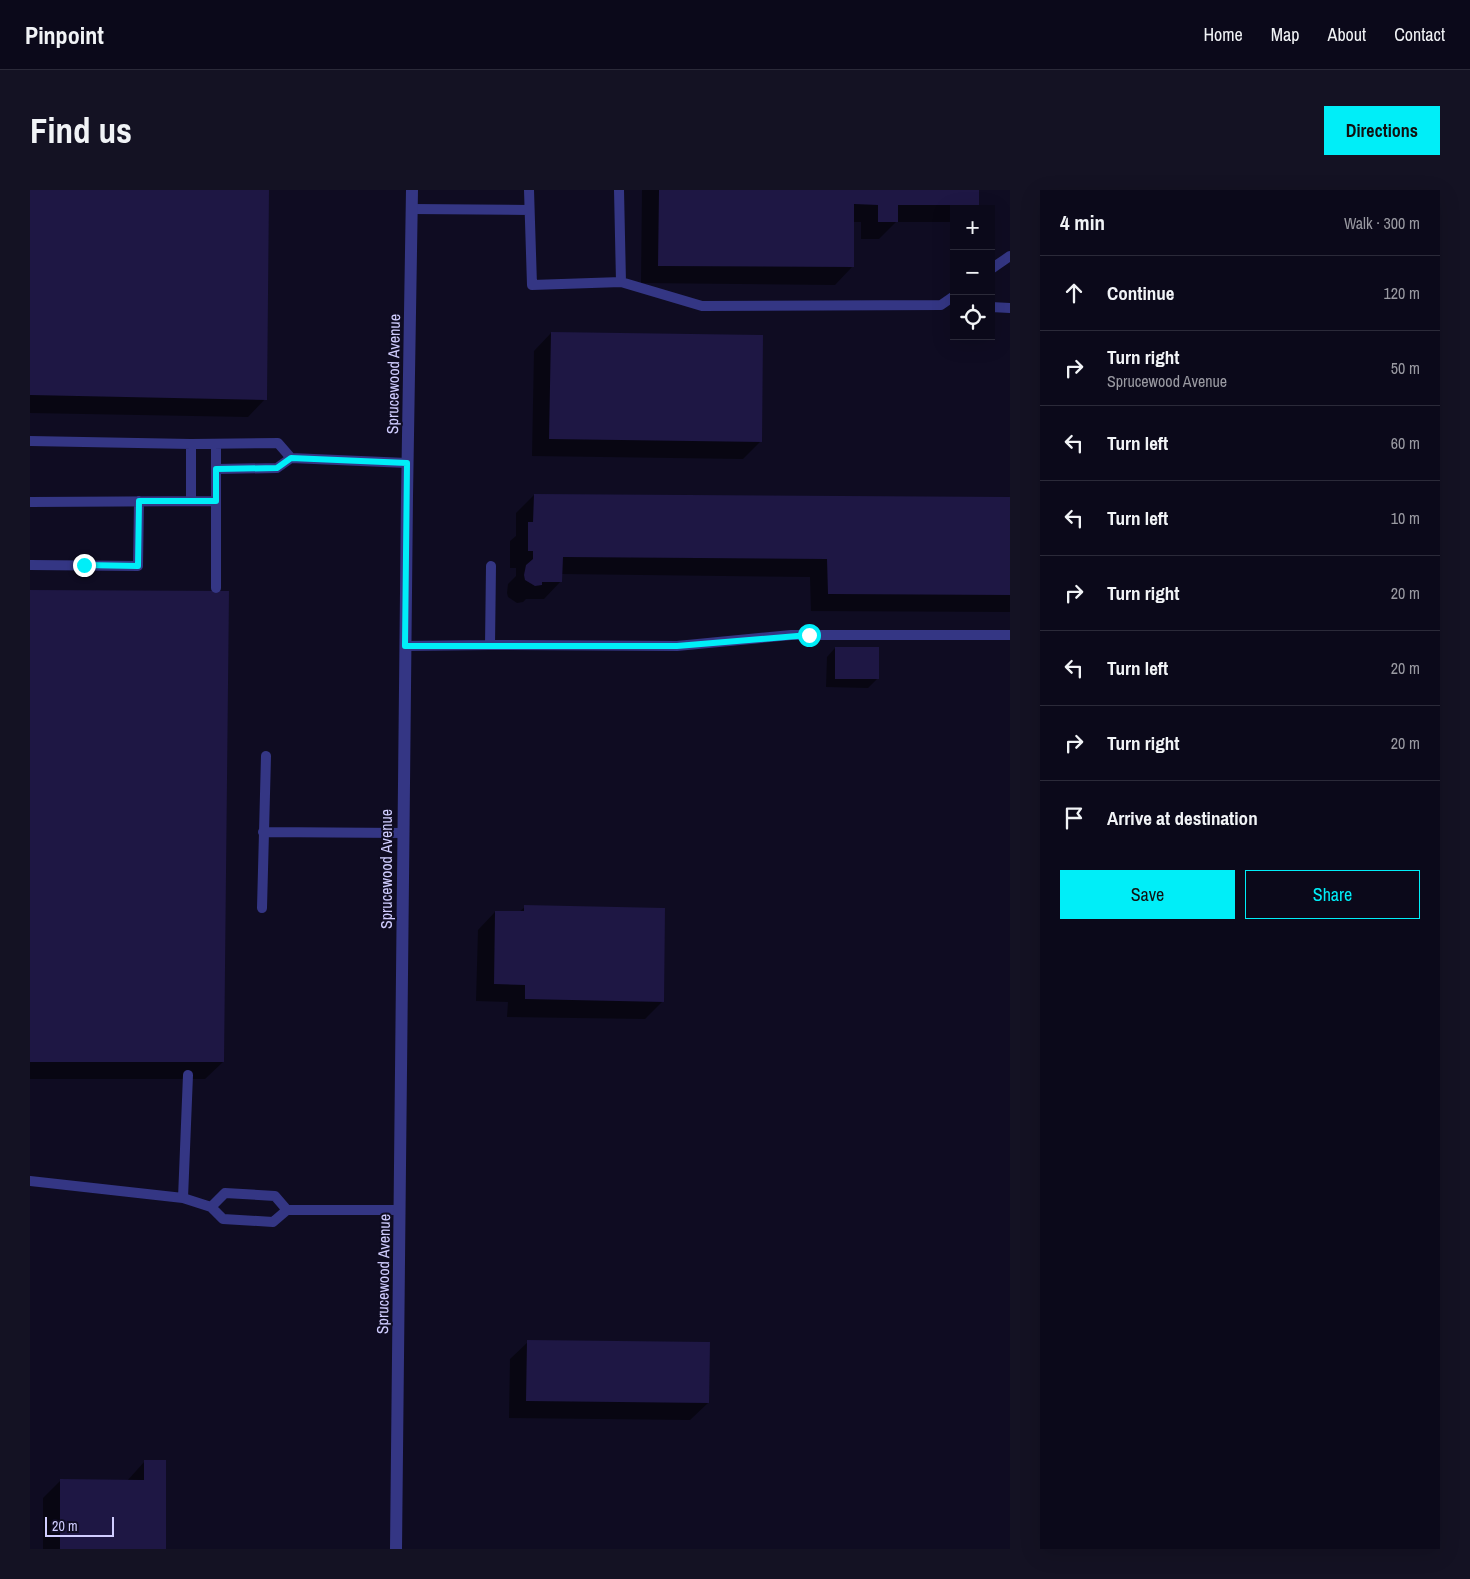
<!DOCTYPE html>
<html lang="en">
<head>
<meta charset="utf-8">
<style>
	:root { --surface:#0b091a; --page:#141223; --text:#f1f3f6; --muted:#9a9aa2; --line:#2b2a39; --accent:#00eef8 }
	body { margin:0; font-family:"Archivo Narrow",sans-serif; background:var(--page); color:var(--text) }
	.controls { position:absolute; right:15px; top:15px; display:grid; overflow:hidden; border-radius:0px; box-shadow:0 5px 20px #0002 }
	.controls button { width:45px; height:45px; display:grid; place-items:center; padding:0; border:0; border-bottom:1px solid var(--line); background:var(--surface); color:var(--text); font:25px sans-serif }
	.scale { position:absolute; left:15px; bottom:12px; width:69px; box-sizing:border-box; padding-left:5px; border:2px solid #d0cdff; border-top:0; font-size:14px; line-height:18px; white-space:nowrap; color:#d0cdff; -webkit-text-stroke:4px #0f0c22; paint-order:stroke }
	.stop { position:absolute; width:15px; height:15px; margin:-11px; border:4px solid #00eef8; border-radius:50%; background:#fff }
	.stop.end { background:#00eef8; border-color:#fff; box-shadow:0 1px 5px #0008 }
	.list { margin:0; padding:0; list-style:none }
	h2 { display:flex; justify-content:space-between; align-items:center; height:65px; margin:0; padding:0 20px; font-size:21px }
	h2 small { font-size:16px; font-weight:400; color:var(--muted) }
	.list li { display:grid; grid-template-columns:32px 1fr auto; gap:15px; align-items:center; box-sizing:border-box; height:75px; padding:0 20px; border-top:1px solid var(--line) }
	.list b { display:block; font-size:19px; white-space:nowrap }
	.list p { margin:0; font-size:16px; white-space:nowrap; color:var(--muted) }
	.list em { font-size:16px; font-style:normal; color:var(--muted) }
	.actions { display:flex; gap:10px; padding:15px 20px }
	.actions a { flex:1; padding:11px 0; border:1px solid var(--accent); border-radius:0px; text-align:center; font-size:18px; color:var(--accent) }
	.actions .main { background:var(--accent); color:#111 }
	.icon { flex:none; width:28px; height:28px; fill:none; stroke:currentColor; stroke-width:2; stroke-linecap:round; stroke-linejoin:round }
	.map { position:relative; flex:none; width:980px; height:1359px; overflow:hidden; border-radius:0px }
	header { display:flex; align-items:center; gap:30px; box-sizing:border-box; height:70px; padding:0 25px; background:var(--surface); border-bottom:1px solid var(--line) }
	header strong { font-size:24px }
	nav { display:flex; gap:28px; margin-inline-start:auto; font-size:18px }
	.intro { display:flex; align-items:center; justify-content:space-between; box-sizing:border-box; height:120px; padding:0 30px }
	h1 { margin:0; font-size:35px }
	.button { padding:12px 22px; border-radius:0px; background:var(--accent); color:#111; font-size:18px; font-weight:700 }
	main { display:flex; gap:30px; padding:0 30px }
	aside { flex:1; background:var(--surface); border-radius:0px; box-shadow:0 5px 20px #0002 }
	.map>svg:first-child { display:block }
	.shadow { fill:#0007 }
	.building { fill:#1e1744 }
	.lines { fill:none; stroke-linecap:round; stroke-linejoin:round }
	.service { stroke:#343684; stroke-width:10 }
	.minor { stroke:#343684; stroke-width:12 }
	.route { stroke:#00eef8; stroke-width:6 }
	.labels { text-anchor:middle; dominant-baseline:central; stroke-width:4; stroke-linejoin:round; paint-order:stroke }
	.street-label { font-size:16px; fill:#d0cdff; stroke:#0f0c22 }
</style>
</head>
<body>
<header>
<strong>Pinpoint</strong>
<nav><a>Home</a><a>Map</a><a>About</a><a>Contact</a></nav>
</header>
<div class="intro"><h1>Find us</h1><a class="button">Directions</a></div>
<main>
<div class="map">
<svg width="980" height="1359" viewBox="0 0 980 1359">
	<rect width="100%" height="100%" fill="#0f0c22"/>
	<path class="shadow" d="M0,0H237L235,209L218,227L0,223Z
		M612,0H948V15L944,19H924V32H866L849,49H831V32H823L822,77L805,95L611,93Z
		M521,143L731,251L713,269L502,266L504,161Z
		M504,305L980,308V422L781,421L780,387L531,384V391L514,409H496L493,412L487,413L478,407L477,403L478,394L486,386V378H480V351L486,346V323Z
		M0,401L193,872L175,889H0Z
		M805,458L847,489L838,498L796,497L797,467Z
		M495,717L632,812L615,829L477,827L478,812L446,811L448,740L465,722H489Z
		M498,1152L678,1213L660,1230L479,1228L480,1169Z
		M115,1271L134,1359H13V1308L31,1290L97,1291Z"/>
	<path class="building" d="M0,0H239L237,210L0,205Z
		M629,0H949V15H868V32H848V15L824,14V77L628,76Z
		M521,142L733,145L732,252L519,249Z
		M504,304L980,307V405L798,404L797,369L533,367L532,392H512V395L505,396L495,390L494,385L496,375L503,369V361H498V332H503Z
		M0,400L199,401L194,872H0Z
		M805,457H849V489H805Z
		M494,715L635,718L634,812L495,809V795L464,794L465,721H494Z
		M497,1150L680,1152L679,1213L496,1211Z
		M114,1270H136V1359H30V1289L114,1290Z"/>
	<g class="lines">
		<path class="service" d="M499,0L502,95L591,92L589,0
			M382,19L499,20
			M961,79L980,66
			M591,92L672,116L911,115L924,106
			M961,117L980,118
			M0,251L161,254L248,253L261,268
			M186,279L247,278L261,268L377,273
			M161,310V254
			M0,312L186,311
			M0,375L108,376L109,311
			M186,398V254
			M460,455L647,456L761,445H980
			M375,456L460,455L461,376
			M233,642L373,643
			M232,718L236,566
			M0,991L153,1008L181,1017L193,1029L243,1032L257,1020H370
			M153,1008L158,885
			M181,1017L195,1003L245,1006L257,1020"/>
		<path class="minor" d="M366,1359L377,307L382,0"/>
	</g>
	<g class="lines">
		<path class="route" d="M54,375L108,376L109,311H186V279L247,278L261,268L377,273L375,456H647L779,445"/>
	</g>
	<g class="labels">
		<g class="street-label">
			<text transform="translate(363 184) rotate(-89)">Sprucewood Avenue</text>
			<text transform="translate(356 679) rotate(-90)">Sprucewood Avenue</text>
			<text transform="translate(353 1084) rotate(-89)">Sprucewood Avenue</text>
		</g>
	</g>
</svg>
<div class="controls">
<button>+</button>
<button>−</button>
<button><svg class="icon" aria-label="locate" viewBox="0 0 24 24"><circle cx="12" cy="12" r="6"/><path d="M12 2v4M12 18v4M2 12h4M18 12h4"/></svg></button>
</div>
<div class="scale">20 m</div>
<div class="stop" style="left:779px;top:445px"></div>
<div class="stop end" style="left:54px;top:375px"></div>
</div>
<aside>
<h2>4 min<small>Walk · 300 m</small></h2>
<ul class="list">
<li><svg class="icon" aria-label="ahead" viewBox="0 0 24 24"><path d="M12 20V5M6 11l6-6 6 6"/></svg><div><b>Continue</b></div><em>120 m</em></li>
<li><svg class="icon" aria-label="right" viewBox="0 0 24 24"><path d="M7 20v-9h11M14 6l5 5-5 5"/></svg><div><b>Turn right</b><p>Sprucewood Avenue</p></div><em>50 m</em></li>
<li><svg class="icon" aria-label="left" viewBox="0 0 24 24"><path d="M17 20v-9H6M10 6l-5 5 5 5"/></svg><div><b>Turn left</b></div><em>60 m</em></li>
<li><svg class="icon" aria-label="left" viewBox="0 0 24 24"><path d="M17 20v-9H6M10 6l-5 5 5 5"/></svg><div><b>Turn left</b></div><em>10 m</em></li>
<li><svg class="icon" aria-label="right" viewBox="0 0 24 24"><path d="M7 20v-9h11M14 6l5 5-5 5"/></svg><div><b>Turn right</b></div><em>20 m</em></li>
<li><svg class="icon" aria-label="left" viewBox="0 0 24 24"><path d="M17 20v-9H6M10 6l-5 5 5 5"/></svg><div><b>Turn left</b></div><em>20 m</em></li>
<li><svg class="icon" aria-label="right" viewBox="0 0 24 24"><path d="M7 20v-9h11M14 6l5 5-5 5"/></svg><div><b>Turn right</b></div><em>20 m</em></li>
<li><svg class="icon" aria-label="arrive" viewBox="0 0 24 24"><path d="M6 21V4h12l-3 4 3 4H6"/></svg><div><b>Arrive at destination</b></div></li>
</ul>
<div class="actions"><a class="main">Save</a><a>Share</a></div>
</aside>
</main>
</body>
</html>
